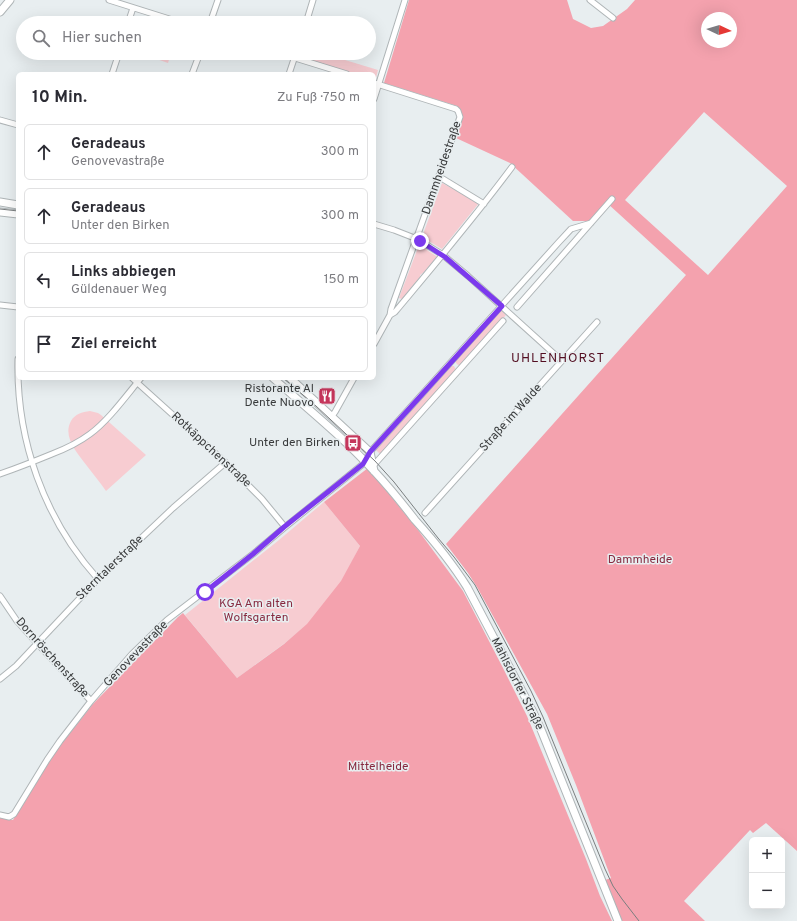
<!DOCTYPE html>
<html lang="de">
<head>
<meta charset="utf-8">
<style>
	:root { --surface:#fff; --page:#f7f7f7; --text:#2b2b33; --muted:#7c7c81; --line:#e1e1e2 }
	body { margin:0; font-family:Overpass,sans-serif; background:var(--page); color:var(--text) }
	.controls { position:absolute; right:12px; bottom:12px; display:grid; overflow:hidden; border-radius:6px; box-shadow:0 4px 16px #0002 }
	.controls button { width:36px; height:36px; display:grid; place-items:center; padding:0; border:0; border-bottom:1px solid var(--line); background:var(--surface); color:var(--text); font:20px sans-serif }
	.compass { position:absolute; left:701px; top:12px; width:36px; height:36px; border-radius:50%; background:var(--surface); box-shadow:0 4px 16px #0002; rotate:94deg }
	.stop { position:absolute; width:12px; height:12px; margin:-9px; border:3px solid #7c3aed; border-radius:50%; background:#fff }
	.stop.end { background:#7c3aed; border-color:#fff; box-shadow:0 1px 4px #0008 }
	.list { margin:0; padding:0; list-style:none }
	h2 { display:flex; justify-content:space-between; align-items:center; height:52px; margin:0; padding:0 16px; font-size:17px }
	h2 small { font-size:13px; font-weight:400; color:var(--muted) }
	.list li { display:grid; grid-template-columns:26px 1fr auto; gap:12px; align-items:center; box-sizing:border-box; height:56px; margin:0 8px 8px; padding:0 8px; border:1px solid var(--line); border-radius:6px }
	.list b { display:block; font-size:15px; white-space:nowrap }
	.list p { margin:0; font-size:13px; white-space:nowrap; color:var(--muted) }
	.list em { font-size:13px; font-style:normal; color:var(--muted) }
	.icon { flex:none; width:22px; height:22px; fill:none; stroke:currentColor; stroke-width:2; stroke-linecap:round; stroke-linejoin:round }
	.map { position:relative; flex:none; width:797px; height:921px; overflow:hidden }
	.search { position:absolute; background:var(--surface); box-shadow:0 4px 16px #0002; left:16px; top:16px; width:360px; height:44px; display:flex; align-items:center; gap:10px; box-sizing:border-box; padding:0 14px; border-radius:22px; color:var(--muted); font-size:15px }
	.panel { position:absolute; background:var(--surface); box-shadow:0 4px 16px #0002; left:16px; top:72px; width:360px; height:308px; border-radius:6px }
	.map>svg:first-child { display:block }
	.green { fill:#f7ccd1 }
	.forest { fill:#f4a2ae; fill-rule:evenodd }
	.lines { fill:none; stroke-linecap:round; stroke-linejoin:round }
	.street-casing { stroke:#afb5b7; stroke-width:7 }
	.secondary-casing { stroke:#afb5b7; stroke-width:9 }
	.street { stroke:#fff; stroke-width:5 }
	.secondary { stroke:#fff; stroke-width:7 }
	.tram { stroke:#7a7e7f; stroke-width:1 }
	.route { stroke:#7c3aed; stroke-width:5 }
	.labels { text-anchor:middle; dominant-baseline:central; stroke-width:3; stroke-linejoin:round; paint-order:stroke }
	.street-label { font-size:12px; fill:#3a3c3d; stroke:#e8eef0 }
	.poi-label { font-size:12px; fill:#3a3c3d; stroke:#e8eef0; text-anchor:end }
	.park-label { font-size:12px; fill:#872a40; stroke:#e8eef0 }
	.neighbourhood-label { font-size:13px; letter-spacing:1px; fill:#530e21; stroke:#e8eef0 }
</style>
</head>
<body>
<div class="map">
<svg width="797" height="921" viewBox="0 0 797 921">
	<rect width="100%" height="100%" fill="#e8eef0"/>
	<path class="green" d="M152,53H171L168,63L151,57Z
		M298,53H322L378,70L375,81L374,80V74H354L299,57Z
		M442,183L479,203L442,249L422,237Z
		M419,245L436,256L437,257L424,272L420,275V277L402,299L399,298Z
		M501,310L506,315L460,365H458L456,363V360Z
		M451,366H454L456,370L380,454L375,449Z
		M90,411L98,413L101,415L146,455L106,491C100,482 93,474 87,466C78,454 62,437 71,421C75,414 82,412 90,411Z
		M324,502L360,546L342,581L328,600L308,624L285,643L237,678L185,615L279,540Z"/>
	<path class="forest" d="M409,0H567L573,19L591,28L603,26L627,9L635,0H797V851L766,823L753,833L750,830L684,901L705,921H621L605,880L611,878L576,785L547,714L477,587L468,573L446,544L686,275L607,203L590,221H573L510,163L456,138C460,126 467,118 457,106L384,83ZM707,18H731V42H707ZM704,112L787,186L708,275L625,200Z
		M368,468L418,530L463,591L502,666L527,716L586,859L600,896L612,921H0V818L13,820L56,751L93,704L178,617L183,613L237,678L284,644L307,624L341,581L360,546L324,502Z"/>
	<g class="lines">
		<defs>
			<path id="street" d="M109,0L182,23
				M590,0L613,18
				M128,23L133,8
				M210,23L218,0
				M306,23L313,0
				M279,53L347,74
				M112,74L119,53
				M192,74L200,53
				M289,74L296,53
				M374,83L456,109L458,111L460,117L391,309L390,315
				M374,99L405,0
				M0,120L18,125
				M438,178L443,179L484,204
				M374,224L394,230L417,239L443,255L468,276L562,361
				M0,305L18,307
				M517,307L612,199
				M374,344L390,315L395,312C435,264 475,217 512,167
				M18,359C16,440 44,519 98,579
				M132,378L224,461L262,499L285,527
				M332,416L335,412L354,378
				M372,467L503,321
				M0,474C17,468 35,461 52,454C65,449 78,443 90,434C108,421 126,396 141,378
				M425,513L597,322
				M0,596L17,621L35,641L91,701
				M0,679L16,666L98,579L173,508L225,463
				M0,815L9,817L14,814L47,760L60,741L91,701L132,654L167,620L253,554L285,527L363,464L370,452L558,243L571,229L591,223"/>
			<path id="secondary" d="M0,12L10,0
				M0,202L18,205
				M0,212L18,214
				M273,378C307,408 343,437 374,471C388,486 402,503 415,520C434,541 452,563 467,587L533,712L542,732L618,921
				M290,378L370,452L374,471"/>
		</defs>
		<use href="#street" class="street-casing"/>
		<use href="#secondary" class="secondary-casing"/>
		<use href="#street" class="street"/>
		<use href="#secondary" class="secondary"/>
		<path class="tram" d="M0,209L18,211
			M283,378L316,406L375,461L394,482L438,538L454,557L475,585L531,691L543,717L605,869L613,886L622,899L639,921"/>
	</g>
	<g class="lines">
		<path class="route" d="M205,592L253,554L284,527L363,464L370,452L502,306L445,257L420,241"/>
	</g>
	<defs>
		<symbol id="restaurant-square" viewBox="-11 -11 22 22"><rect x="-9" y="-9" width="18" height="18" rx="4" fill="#c5365b" stroke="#e8eef0"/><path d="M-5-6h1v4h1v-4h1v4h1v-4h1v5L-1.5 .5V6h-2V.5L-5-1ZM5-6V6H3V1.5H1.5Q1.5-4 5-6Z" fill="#fff"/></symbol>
		<symbol id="bus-square" viewBox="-11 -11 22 22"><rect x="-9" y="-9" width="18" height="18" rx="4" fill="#c5365b" stroke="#e8eef0"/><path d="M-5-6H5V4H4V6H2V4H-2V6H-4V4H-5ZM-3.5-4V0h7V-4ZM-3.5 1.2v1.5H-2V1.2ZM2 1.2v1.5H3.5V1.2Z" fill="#fff"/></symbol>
	</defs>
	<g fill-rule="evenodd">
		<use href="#restaurant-square" x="317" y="386" width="20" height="20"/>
		<use href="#bus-square" x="343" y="433" width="20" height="20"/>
	</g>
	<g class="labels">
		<g class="street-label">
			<text transform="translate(442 168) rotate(-71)">Dammheidestraße</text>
			<text transform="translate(511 418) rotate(-48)">Straße im Walde</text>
			<text transform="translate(211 450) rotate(43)">Rotkäppchenstraße</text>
			<text transform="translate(110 568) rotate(-44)">Sterntalerstraße</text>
			<text transform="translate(136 654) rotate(-46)">Genovevastraße</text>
			<text transform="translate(52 658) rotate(48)">Dornröschenstraße</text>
			<text transform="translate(517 684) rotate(63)">Mahlsdorfer Straße</text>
		</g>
		<g class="poi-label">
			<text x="314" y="389">Ristorante Al<tspan x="314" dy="14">Dente Nuovo</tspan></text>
			<text x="340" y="443">Unter den Birken</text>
		</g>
		<g class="park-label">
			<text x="640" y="560">Dammheide</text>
			<text x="256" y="604">KGA Am alten<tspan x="256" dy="14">Wolfsgarten</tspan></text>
			<text x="378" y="767">Mittelheide</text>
		</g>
		<g class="neighbourhood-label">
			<text x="558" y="359">UHLENHORST</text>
		</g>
	</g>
</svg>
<div class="controls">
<button>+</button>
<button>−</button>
</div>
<svg class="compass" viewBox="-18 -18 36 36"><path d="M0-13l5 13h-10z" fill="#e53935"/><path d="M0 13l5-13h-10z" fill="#7c7c81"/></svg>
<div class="stop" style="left:205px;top:592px"></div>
<div class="stop end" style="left:420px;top:241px"></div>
<div class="search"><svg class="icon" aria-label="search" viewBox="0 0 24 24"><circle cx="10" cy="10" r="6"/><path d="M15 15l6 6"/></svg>Hier suchen</div>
<section class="panel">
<h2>10 Min.<small>Zu Fuß · 750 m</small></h2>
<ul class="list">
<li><svg class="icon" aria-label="ahead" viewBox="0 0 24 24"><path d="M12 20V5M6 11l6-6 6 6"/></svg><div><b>Geradeaus</b><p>Genovevastraße</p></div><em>300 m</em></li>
<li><svg class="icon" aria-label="ahead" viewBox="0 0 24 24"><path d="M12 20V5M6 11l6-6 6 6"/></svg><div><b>Geradeaus</b><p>Unter den Birken</p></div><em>300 m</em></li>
<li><svg class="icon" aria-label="left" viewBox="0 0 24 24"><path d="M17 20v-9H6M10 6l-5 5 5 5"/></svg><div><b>Links abbiegen</b><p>Güldenauer Weg</p></div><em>150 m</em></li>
<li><svg class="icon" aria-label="arrive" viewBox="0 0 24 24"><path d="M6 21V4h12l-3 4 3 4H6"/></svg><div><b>Ziel erreicht</b></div></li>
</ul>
</section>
</div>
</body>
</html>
